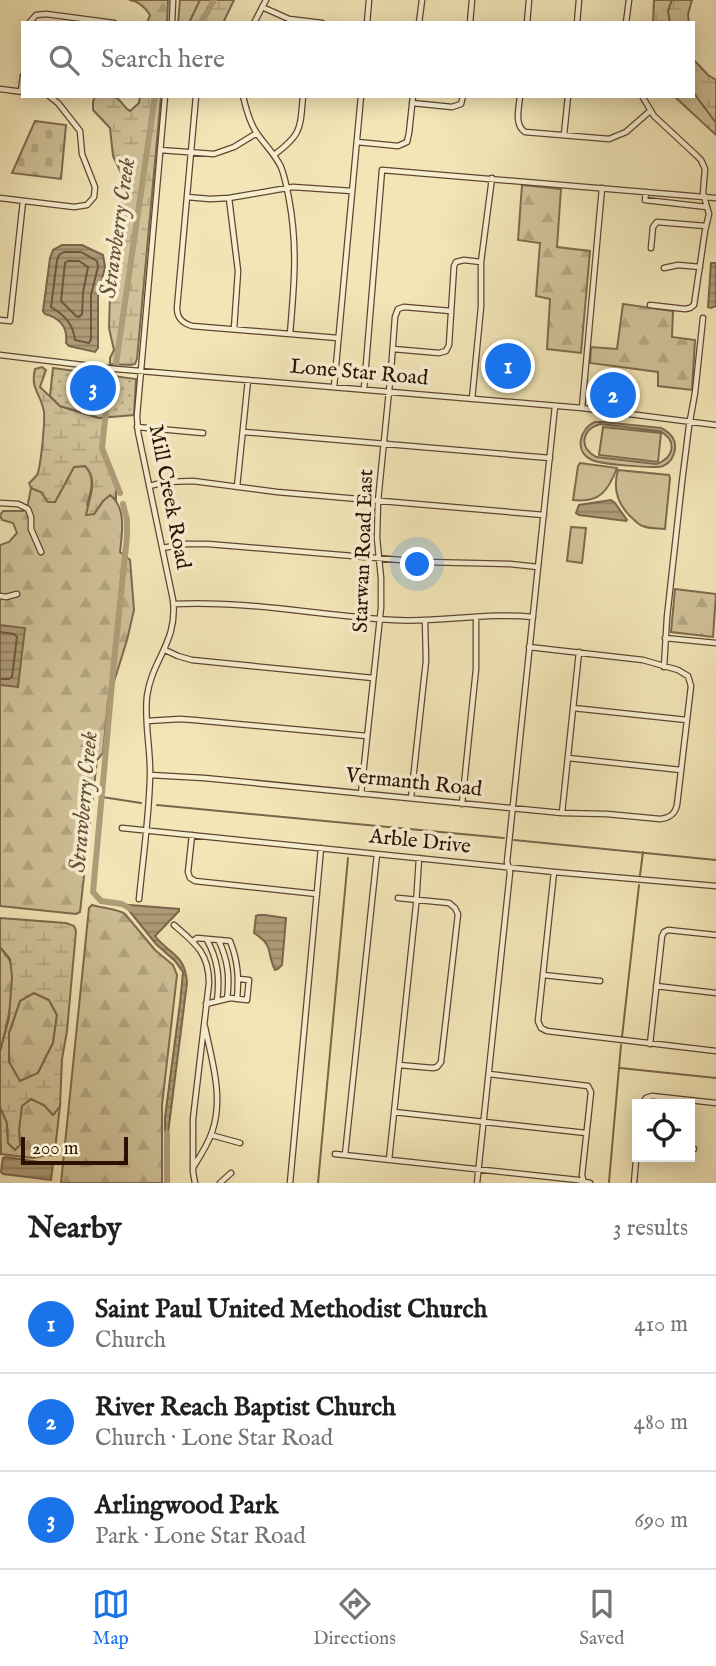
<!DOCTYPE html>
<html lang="en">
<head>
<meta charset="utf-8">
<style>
	:root { --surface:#fff; --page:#f6f6f6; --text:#202124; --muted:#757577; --line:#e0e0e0; --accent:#1a73e8 }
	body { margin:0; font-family:"IM FELL English",serif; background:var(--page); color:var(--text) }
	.controls { position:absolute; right:21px; bottom:21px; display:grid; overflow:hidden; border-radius:0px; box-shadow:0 4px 18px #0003 }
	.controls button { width:63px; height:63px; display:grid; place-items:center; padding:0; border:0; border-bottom:2px solid var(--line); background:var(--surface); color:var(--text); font:35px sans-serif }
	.scale { position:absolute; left:21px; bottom:18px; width:107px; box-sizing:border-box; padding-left:7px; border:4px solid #2c1103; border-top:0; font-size:19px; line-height:24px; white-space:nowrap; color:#2c1103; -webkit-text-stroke:5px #f7eed0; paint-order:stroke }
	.you { position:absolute; left:418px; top:565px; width:24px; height:24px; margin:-18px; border:5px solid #fff; border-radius:50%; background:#1a73e8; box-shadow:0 0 0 10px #1a73e833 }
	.badge { display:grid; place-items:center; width:46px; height:46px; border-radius:50%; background:var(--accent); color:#fff; font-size:23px; font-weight:700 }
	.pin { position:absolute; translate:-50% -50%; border:4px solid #fff; box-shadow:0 2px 7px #0006 }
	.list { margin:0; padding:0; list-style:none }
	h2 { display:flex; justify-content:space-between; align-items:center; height:91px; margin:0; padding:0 28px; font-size:30px }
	h2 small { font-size:23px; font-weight:400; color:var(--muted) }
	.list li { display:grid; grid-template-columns:46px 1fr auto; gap:21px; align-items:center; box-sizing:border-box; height:98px; padding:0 28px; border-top:2px solid var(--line) }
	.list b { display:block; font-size:26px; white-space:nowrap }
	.list p { margin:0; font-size:23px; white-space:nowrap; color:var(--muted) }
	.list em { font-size:23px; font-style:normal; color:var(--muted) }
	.icon { flex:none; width:38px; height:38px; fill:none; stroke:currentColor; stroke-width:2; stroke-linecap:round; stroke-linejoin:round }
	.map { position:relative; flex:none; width:716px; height:1183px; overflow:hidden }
	.search { position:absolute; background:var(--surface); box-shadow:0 4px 18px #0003; left:21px; right:21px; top:21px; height:77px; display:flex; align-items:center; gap:18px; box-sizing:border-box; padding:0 24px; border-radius:0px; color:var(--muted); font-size:26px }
	.sheet { height:385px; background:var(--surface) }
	nav { display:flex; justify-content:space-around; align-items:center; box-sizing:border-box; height:98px; border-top:2px solid var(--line); background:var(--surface); font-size:19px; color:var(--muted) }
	nav a { display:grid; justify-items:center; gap:4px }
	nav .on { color:var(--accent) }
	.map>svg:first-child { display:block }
	.forest { fill:url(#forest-firs); stroke:#7e694e; stroke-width:2 }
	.wetland { fill:url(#wetland-marsh); stroke:#7e694e; stroke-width:2; fill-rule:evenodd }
	.cemetery { fill:url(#cemetery-stones); stroke:#7e694e; stroke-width:2 }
	.park { fill:url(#park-dots); stroke:#7e694e; stroke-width:2 }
	.garden { fill:#d0c198; stroke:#7e694e; stroke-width:2; fill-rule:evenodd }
	.water { fill:url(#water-rules); stroke:#7b654a; stroke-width:2 }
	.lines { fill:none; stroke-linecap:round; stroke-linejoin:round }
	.shore { stroke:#6e573e; stroke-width:2 }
	.stream { stroke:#7b654a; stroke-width:2 }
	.river { stroke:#af9d79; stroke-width:6 }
	.minor-casing { stroke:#5e4630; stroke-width:7 }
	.minor { stroke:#f7eed0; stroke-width:4.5 }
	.labels { text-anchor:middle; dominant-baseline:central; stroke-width:7; stroke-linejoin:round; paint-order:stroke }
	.street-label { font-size:21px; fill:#2c1103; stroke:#f7eed0 }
	.water-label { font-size:23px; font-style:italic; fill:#675038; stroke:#f7eed0 }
</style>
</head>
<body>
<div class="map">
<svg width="716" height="1183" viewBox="0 0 716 1183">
	<defs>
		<pattern id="forest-firs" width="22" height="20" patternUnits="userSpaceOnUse" patternTransform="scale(1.75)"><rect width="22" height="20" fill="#d0c198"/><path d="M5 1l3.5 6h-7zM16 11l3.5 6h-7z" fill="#b3a581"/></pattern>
		<pattern id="wetland-marsh" width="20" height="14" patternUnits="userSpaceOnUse" patternTransform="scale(1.75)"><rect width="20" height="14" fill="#d0c198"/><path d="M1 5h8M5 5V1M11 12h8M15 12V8" fill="none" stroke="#b3a581"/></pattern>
		<pattern id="cemetery-stones" width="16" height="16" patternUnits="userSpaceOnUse" patternTransform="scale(1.75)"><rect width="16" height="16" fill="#d0c198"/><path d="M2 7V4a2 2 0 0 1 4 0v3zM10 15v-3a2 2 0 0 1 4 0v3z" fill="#b3a581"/></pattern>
		<pattern id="park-dots" width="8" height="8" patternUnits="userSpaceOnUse" patternTransform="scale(1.75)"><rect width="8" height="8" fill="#d0c198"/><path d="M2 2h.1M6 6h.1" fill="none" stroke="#b3a581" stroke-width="1.8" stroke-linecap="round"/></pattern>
		<pattern id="water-rules" width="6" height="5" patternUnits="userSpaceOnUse" patternTransform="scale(1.75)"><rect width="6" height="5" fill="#af9d79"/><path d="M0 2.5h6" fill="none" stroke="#8f7f61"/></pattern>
	</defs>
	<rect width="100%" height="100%" fill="#f2e5b6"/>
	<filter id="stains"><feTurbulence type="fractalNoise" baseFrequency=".00286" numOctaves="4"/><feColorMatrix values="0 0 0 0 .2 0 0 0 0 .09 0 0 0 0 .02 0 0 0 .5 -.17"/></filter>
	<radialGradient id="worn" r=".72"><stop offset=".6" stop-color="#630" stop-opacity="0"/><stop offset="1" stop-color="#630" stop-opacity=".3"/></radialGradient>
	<path class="forest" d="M129,0H168L167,23H147L150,15C145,7 139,1 129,0Z
		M180,0H200L189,23H178Z
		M522,185L561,189L557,247L590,251L581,353L547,349L550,299L536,296L540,243L518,240Z
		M623,304L673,311L672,337L695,340L692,390L658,386V372L590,363L591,347L617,349Z
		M85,466C96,477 91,491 87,505L94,514L103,501L110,495C127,508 122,534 120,552L130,560L134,610L127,640L108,701L103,753L97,760L80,912L76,914L0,906V545L9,542L17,533L13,523L2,520L0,515L3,511H23L27,509L31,488L41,492L48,502H55L74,467Z
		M675,589L716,594L713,637L671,632Z
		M92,905C102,908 119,909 125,914L155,950L173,965L177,975L162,1105V1183H61L89,908Z
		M0,947C3,952 8,956 10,961C18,985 6,1028 0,1052Z
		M34,993L49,1000L57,1015L53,1043L38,1073L20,1082L9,1062V1033L20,1001Z
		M31,1099L44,1105L53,1115L60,1106L55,1150L56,1156L49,1155L33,1158L1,1154L0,1107L7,1123L8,1143L20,1144L19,1130L21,1106Z"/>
	<path class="wetland" d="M200,0H234L223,23H189Z
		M654,0H692L688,14L689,23H653Z
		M693,59L708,75L716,80V135L674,96H693Z
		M95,96C102,96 112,94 118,99C123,103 124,108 130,111L139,103L140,96H161L137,359L135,364L131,365L110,364V358L114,350L109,328L110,294L115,264L113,234L121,210L124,179L113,156L110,128L93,110V102Z
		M42,367L46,370L40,387L60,406L99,418H104L101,450L116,488V500L110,495L103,501L94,514L86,515C89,499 99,479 85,466L74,467L55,502H48L41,492L31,488L29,483C32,481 35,477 37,475C41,467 45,421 44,412C41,393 30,390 35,369Z
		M0,918L66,923L74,926L76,931L67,1031L62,1059L60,1106L53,1115L44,1105L31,1099L22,1106L19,1130L20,1145L15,1150L8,1143L7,1123L0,1107V1052L9,1018L12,977L10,959L0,947ZM34,993L49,1000L57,1015L53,1043L38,1073L20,1081L9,1062V1033L20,1001Z"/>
	<path class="cemetery" d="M35,121L66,125L61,179L12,173Z"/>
	<path class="park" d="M53,368L136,379L134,415L99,418L60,406L50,396Z"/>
	<path class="garden" d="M595,422H603L661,428C669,432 676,439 675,449C674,456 670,463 663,466C655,469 600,464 592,460C574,452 579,429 595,422ZM600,424L660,431C677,440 675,458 656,464L596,457C579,448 581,430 600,424Z
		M603,427L661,433L658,462L599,455Z
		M580,463L617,468C608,491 600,503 573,500L578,466Z
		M618,470L669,475L670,478L665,529C658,528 649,529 643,526C638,525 634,519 630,516C617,503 613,487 618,470Z
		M571,527L586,528L582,563L567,561Z"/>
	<path class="water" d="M62,245H82L103,255L105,267L98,296V348L95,352L69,346L66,343C68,328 60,318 45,314L43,311L50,258L53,250Z
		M711,263H716V306L711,308L708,307Z
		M611,500L615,503L627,520L626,521L579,515L576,513L579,505Z
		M0,625L25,628L18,687L0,685Z
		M130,905L179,909V911L155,936C171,956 185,954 187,983L167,1141L165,1134V1117L180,1003L183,972L175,961L156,944L127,908L126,905Z
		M258,915H265L286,918L282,965L278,969L275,970C266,953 275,946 254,933L256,916Z
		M6,1157L53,1164L51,1180L3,1174L1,1172L3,1158Z"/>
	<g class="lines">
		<path class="shore" d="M64,252H81L97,261L98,267L91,295V339L89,343L75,340C73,323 64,315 51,307L57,260L59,255Z
			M68,261H79L88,267L83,293L82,314L79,317L76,316L61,301L65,263Z
			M0,632L14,634L17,637L12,677L9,679H0"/>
		<path class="stream" d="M670,23L668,11L672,0
			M693,92L716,123
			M102,797L141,803
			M157,805L504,838
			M514,840L716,860
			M640,875L643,852
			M622,1037L639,885
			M620,1068L716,1078
			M609,1182L621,1045
			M318,1183L348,858"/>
		<path class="river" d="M201,23L214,0
			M116,364L155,96
			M113,374L107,402L102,448L120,493
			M123,504L127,520V537L114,661L93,892L101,901L122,904L131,909
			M167,1133V1183"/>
		<defs>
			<path id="minor" d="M262,7L289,19L322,23
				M29,23L36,15L46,14L114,23
				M172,23L173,0
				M254,23L266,0
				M367,23L369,0
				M419,23L422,0
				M470,23L472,0
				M527,23L529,0
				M577,23L579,0
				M626,23L629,0
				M0,89L23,92
				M21,91L23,76
				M196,96L177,308C177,318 182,323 192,326L338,338
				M243,96C246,109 249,121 256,132C264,144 275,154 281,167C285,177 287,188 289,199C298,247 294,286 290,334
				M520,96C519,108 514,125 525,132L609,139L626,132L650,111
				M642,96L654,116L696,155L701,160L705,169L703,193L709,214L705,231L694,305L690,308L685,309L650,305
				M412,103L452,107L461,104L463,96
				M564,135L568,96
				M357,142L398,146L407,142L409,133L413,96
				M160,150L214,154L234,147L257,133
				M274,155C302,134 300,129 303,96
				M646,192L645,200L707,207
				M187,197L210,199L229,198L293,187L352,191
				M0,198L74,207L87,205L94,197L95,187L82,154L80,131L58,103L49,96
				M229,198L238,271L234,329
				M651,248L653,227L657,222L706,226
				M664,268L678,265L700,267
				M0,320L10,321L23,201
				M393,349L439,353L446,351L449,345L454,266L456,262L464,260L481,262
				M0,355L116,369L582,408L716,425
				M334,387L361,96
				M364,389L382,170L716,198
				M472,399L481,307V262L492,178
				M582,408L602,188
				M137,427L203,433
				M244,432L550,458
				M149,486L166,482L193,481L277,492L544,515
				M237,487L248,380
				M0,503L18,504L28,509L31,517V529L41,552
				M162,548L185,544H208L425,562L510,564L538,567
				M0,596L6,597L17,594
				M174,604C246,600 322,616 393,620C440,623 486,612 533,617
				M665,638L716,643
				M165,650L178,656L192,660L373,678
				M664,667L667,617L682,482L689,426L695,393L703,318
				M573,708L687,720
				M147,721L180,719L194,720L367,736
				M568,758L681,770
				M150,775L204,778L562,813L607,814L660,819C670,818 675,814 677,805L691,686L688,676L678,670L643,660L529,647
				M361,794L381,608V578L377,538L378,501L391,371L395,317L398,309L404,307L451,311
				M411,798L426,661L425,620
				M462,804L476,669V617
				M562,813L579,652
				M122,828L554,872L716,886
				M192,835L188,872L190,878L195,881L317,894
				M554,872L538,1021L541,1028L547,1031L716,1051
				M398,898L449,903L455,908L458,914L441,1062L437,1067L433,1068L399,1065
				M139,899C143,859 149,817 150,777C151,750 144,723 147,696C152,659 178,642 173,600L138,432L137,416L165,96
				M174,925C195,943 209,953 209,983L193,1119V1172L195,1183
				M207,940C218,960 220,978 217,1001
				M193,941L197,938L230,941C238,961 239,978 237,999
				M219,941C228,961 230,977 227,999
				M543,975L600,981
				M656,986L716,993
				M206,1004L230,998L247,1000L249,980L239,979
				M650,1044L662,936L664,932L668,930L716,935
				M489,1074L588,1086L591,1092L582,1175L584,1183
				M642,1104L646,1098L652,1096L716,1103
				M394,1112L586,1133
				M211,1135L240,1143
				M690,1148L694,1149
				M335,1154L578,1180L590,1183
				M345,1155L377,854
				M389,1160L416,905L419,858
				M194,1166C201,1155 208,1144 212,1132C224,1098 212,1061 205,1027
				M220,1183L231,1173
				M290,1183L321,848
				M477,1183L510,872L507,862L555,406
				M634,1183L637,1149"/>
		</defs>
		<use href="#minor" class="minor-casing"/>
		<use href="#minor" class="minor"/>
	</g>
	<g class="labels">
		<g class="street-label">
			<text transform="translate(359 373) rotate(5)">Lone Star Road</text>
			<text transform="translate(169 497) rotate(79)">Mill Creek Road</text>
			<text transform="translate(364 551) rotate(-88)">Starwan Road East</text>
			<text transform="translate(414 783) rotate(6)">Vermanth Road</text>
			<text transform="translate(420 842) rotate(6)">Arble Drive</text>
		</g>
		<g class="water-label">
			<text transform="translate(118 228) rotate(-82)">Strawberry Creek</text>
			<text transform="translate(84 802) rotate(-85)">Strawberry Creek</text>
		</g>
	</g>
	<rect width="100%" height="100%" filter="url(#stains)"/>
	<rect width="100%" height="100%" fill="url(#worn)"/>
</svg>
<div class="controls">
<button><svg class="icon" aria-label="locate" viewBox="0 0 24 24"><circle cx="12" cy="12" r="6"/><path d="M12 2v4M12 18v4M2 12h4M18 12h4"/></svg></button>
</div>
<div class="scale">200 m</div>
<div class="you"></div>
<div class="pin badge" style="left:508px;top:366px">1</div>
<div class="pin badge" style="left:613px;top:395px">2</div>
<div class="pin badge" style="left:93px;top:388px">3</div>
<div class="search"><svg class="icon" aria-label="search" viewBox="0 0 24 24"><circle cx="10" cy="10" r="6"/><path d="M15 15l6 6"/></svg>Search here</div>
</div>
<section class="sheet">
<h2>Nearby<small>3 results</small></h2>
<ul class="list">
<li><span class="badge">1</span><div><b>Saint Paul United Methodist Church</b><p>Church</p></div><em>410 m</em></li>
<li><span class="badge">2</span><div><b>River Reach Baptist Church</b><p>Church · Lone Star Road</p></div><em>480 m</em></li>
<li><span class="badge">3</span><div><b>Arlingwood Park</b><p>Park · Lone Star Road</p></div><em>690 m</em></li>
</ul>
</section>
<nav>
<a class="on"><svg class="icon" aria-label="map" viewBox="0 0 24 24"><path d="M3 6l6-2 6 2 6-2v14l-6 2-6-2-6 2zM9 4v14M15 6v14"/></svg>Map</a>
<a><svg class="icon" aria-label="directions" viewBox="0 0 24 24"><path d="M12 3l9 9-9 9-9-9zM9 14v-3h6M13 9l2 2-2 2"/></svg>Directions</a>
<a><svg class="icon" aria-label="saved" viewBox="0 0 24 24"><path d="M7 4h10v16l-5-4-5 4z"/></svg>Saved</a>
</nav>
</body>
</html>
